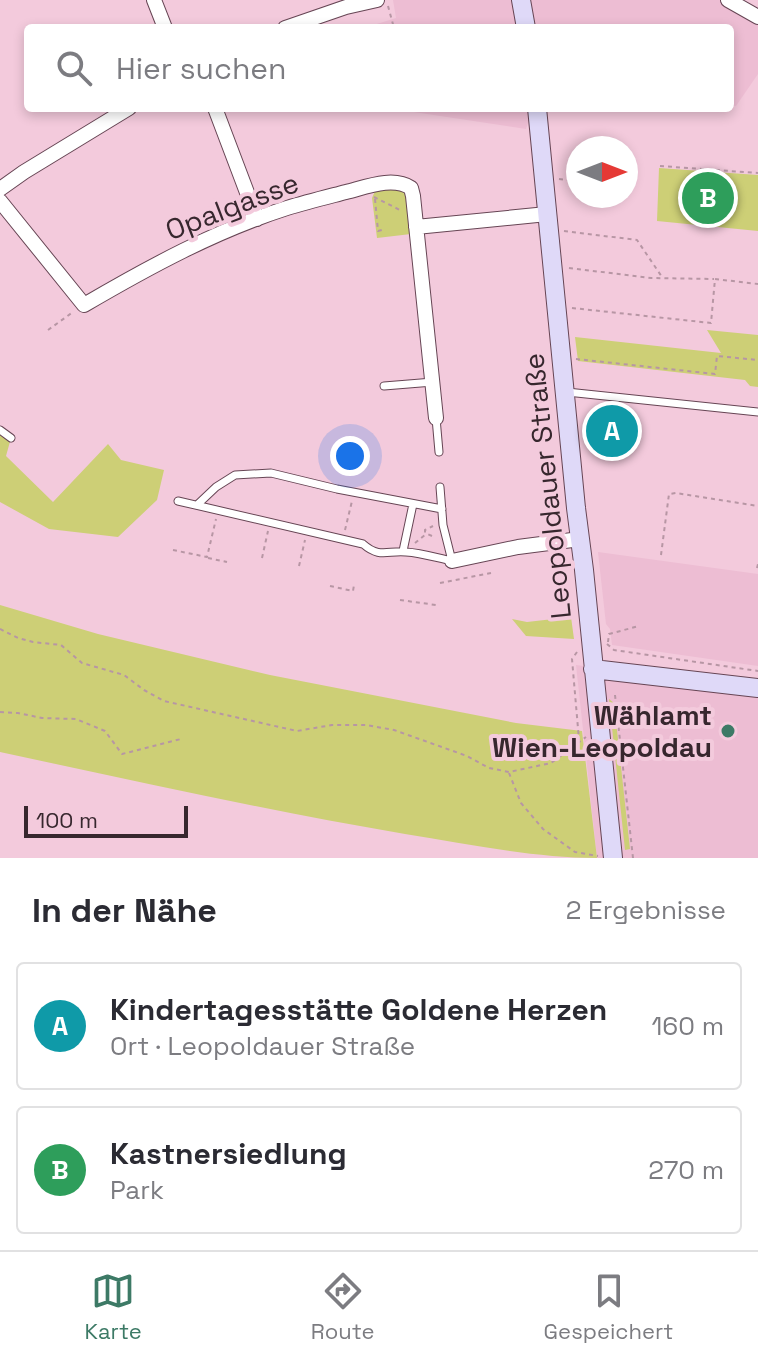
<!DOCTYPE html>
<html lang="de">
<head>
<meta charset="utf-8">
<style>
	:root { --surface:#fff; --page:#f7f7f7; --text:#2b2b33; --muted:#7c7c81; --line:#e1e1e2; --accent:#3d7a66 }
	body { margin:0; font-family:"Space Grotesk",sans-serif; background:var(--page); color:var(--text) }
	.compass { position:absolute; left:566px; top:136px; width:72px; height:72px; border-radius:50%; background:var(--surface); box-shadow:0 4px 12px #0003; rotate:90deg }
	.scale { position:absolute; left:24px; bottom:20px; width:164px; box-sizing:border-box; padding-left:8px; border:4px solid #37272e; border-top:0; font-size:22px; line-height:28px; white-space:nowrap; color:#37272e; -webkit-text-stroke:6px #f3cadc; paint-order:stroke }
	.you { position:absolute; left:350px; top:456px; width:28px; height:28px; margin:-20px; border:6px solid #fff; border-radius:50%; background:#1a73e8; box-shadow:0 0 0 12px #1a73e833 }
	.badge { display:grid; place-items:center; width:52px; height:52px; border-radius:50%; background:var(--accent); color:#fff; font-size:26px; font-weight:700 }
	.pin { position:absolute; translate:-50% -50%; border:4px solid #fff; box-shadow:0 2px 8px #0006 }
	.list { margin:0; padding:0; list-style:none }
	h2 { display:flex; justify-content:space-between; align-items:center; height:104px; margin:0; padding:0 32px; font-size:34px }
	h2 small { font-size:26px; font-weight:400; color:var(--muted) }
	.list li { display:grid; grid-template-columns:52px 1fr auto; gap:24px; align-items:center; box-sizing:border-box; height:128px; margin:0 16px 16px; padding:0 16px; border:2px solid var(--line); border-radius:8px }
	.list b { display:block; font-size:30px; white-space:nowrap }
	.list p { margin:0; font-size:26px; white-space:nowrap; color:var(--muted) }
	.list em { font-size:26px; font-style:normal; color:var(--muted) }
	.icon { flex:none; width:44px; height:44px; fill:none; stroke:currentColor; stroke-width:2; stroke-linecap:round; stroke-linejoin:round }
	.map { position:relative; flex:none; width:758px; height:858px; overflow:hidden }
	.search { position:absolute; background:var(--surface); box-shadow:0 4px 12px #0003; left:24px; right:24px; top:24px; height:88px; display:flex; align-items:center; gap:20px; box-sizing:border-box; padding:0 28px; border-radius:8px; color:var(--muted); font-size:30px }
	.sheet { height:392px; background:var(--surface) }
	nav { display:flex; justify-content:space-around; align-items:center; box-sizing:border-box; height:112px; border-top:2px solid var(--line); background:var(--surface); font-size:22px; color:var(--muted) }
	nav a { display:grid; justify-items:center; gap:4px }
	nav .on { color:var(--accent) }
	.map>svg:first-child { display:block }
	.built { fill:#edbdd3 }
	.green { fill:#cdcf76 }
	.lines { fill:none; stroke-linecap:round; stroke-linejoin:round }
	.lane-casing { stroke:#664554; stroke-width:9 }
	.street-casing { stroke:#664554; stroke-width:16 }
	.secondary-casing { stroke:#664554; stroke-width:20 }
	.path { stroke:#b796a4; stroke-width:2; stroke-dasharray:4 4; stroke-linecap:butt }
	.lane { stroke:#fff; stroke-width:7 }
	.street { stroke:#fff; stroke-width:14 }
	.secondary { stroke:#dfd9f8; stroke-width:18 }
	.poi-dot { fill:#3d7a66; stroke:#f3cadc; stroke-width:3 }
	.labels { text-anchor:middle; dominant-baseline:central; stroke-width:8; stroke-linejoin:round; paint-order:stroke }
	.street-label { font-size:28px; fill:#37272e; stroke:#f3cadc }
	.poi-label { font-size:28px; font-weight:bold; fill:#37272e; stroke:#f3cadc; text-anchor:end }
</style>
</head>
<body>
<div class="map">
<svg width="758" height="858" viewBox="0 0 758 858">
	<rect width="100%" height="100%" fill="#f3cadc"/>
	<path class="built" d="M393,0H732L758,17V74L736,106L730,105V28H364L396,18Z
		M387,108H533L526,129Z
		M598,552L758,574V666L612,645L610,629L606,624Z
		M576,665L758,689V858H597Z"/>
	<path class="green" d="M659,168L758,175V231L657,221Z
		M395,187L406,194L411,234L377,238L372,198L375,191Z
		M707,330L758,335V387L750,386L745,380L578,361L575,337L721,353Z
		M0,430L11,438L6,456L53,502L108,444L121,460L164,470L157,500L118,537L49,529L0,502Z
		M0,605L98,634L270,675L516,723L582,731L597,858C533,858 468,844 405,834C269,811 135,781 0,752Z
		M571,617L574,639L526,636L512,619L527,622Z
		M609,699L614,703L630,849L625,850Z"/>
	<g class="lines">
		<defs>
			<path id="lane" d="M384,386L433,382
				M567,392L758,412
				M436,418L439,452
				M0,430L11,438
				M178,501L363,544C380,559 388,550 406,552C422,553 437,558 452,561L443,525L440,487
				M197,505L216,487L235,475L271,473L337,489L442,509
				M403,551L413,504"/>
			<path id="street" d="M154,0L165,28
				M728,0L758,17
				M285,28L346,7L377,0
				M215,108L257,219
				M0,189L24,172L129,108
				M0,201L84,305C149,267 215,231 287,208C307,202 327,197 346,192C366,187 393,176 411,188L413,196L436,418
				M416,227L547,214
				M452,561L518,547L580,539"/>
			<path id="secondary" d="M521,0L526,28
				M537,108L576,508L584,570L613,858
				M593,669L758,688"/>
		</defs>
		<use href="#lane" class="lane-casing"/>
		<use href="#street" class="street-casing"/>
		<use href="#secondary" class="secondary-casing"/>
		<path class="path" d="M388,6L394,28
			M660,166L758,173
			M559,179L578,181
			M374,197L400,210
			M375,199L378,231L382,230
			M564,231L637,240L662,277
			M569,268L651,278L714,279
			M572,308L711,323L715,279L758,284
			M48,330L73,312
			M576,359L715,374L717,356L758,360
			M345,530L352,501
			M432,536L425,533V530L433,526
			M415,543L426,534
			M173,550L207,557L216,519
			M661,555L669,494L676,493L758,506
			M208,558L227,562
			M262,558L268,531
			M299,566L305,540
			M757,568L758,564
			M440,583L491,573
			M330,586L353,591L354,585
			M400,600L436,605V603
			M0,629L18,638L33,642L61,645L82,663L124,675L144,690L164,701L297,731L332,725H366L394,730L467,756L489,768L509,772L551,763L586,737
			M608,642L609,634L639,626
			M607,644L614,650L758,671
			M577,652L572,659L579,740
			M615,695L633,858
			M0,712L18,713L42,718L76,719L105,731L122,754L181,739
			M509,773L521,803L543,829L575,852L598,856"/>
		<use href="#lane" class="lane"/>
		<use href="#street" class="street"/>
		<use href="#secondary" class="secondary"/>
	</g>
	<circle class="poi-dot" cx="728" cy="731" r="8"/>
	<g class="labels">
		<g class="street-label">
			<text transform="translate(232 206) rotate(-21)">Opalgasse</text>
			<text transform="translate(547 486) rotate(-96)">Leopoldauer Straße</text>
		</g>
		<g class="poi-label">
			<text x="712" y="715">Wählamt<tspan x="712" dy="32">Wien-Leopoldau</tspan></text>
		</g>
	</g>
</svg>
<svg class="compass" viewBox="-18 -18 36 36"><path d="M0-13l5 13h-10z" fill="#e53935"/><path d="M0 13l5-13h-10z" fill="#7c7c81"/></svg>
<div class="scale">100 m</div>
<div class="you"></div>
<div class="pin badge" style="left:612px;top:431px;background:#0f9aa8">A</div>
<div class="pin badge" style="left:708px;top:198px;background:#2e9e5b">B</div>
<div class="search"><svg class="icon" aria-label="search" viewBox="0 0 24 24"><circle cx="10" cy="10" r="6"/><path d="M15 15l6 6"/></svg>Hier suchen</div>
</div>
<section class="sheet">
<h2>In der Nähe<small>2 Ergebnisse</small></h2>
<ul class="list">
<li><span class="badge" style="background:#0f9aa8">A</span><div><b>Kindertagesstätte Goldene Herzen</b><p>Ort · Leopoldauer Straße</p></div><em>160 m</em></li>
<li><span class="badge" style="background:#2e9e5b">B</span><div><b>Kastnersiedlung</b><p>Park</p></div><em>270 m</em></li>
</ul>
</section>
<nav>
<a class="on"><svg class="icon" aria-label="map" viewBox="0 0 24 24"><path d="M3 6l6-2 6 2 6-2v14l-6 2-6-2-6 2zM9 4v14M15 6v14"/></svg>Karte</a>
<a><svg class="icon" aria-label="directions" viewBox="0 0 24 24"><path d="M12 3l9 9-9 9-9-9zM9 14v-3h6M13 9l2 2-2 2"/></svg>Route</a>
<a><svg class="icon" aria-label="saved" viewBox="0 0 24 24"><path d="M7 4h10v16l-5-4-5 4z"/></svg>Gespeichert</a>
</nav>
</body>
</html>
